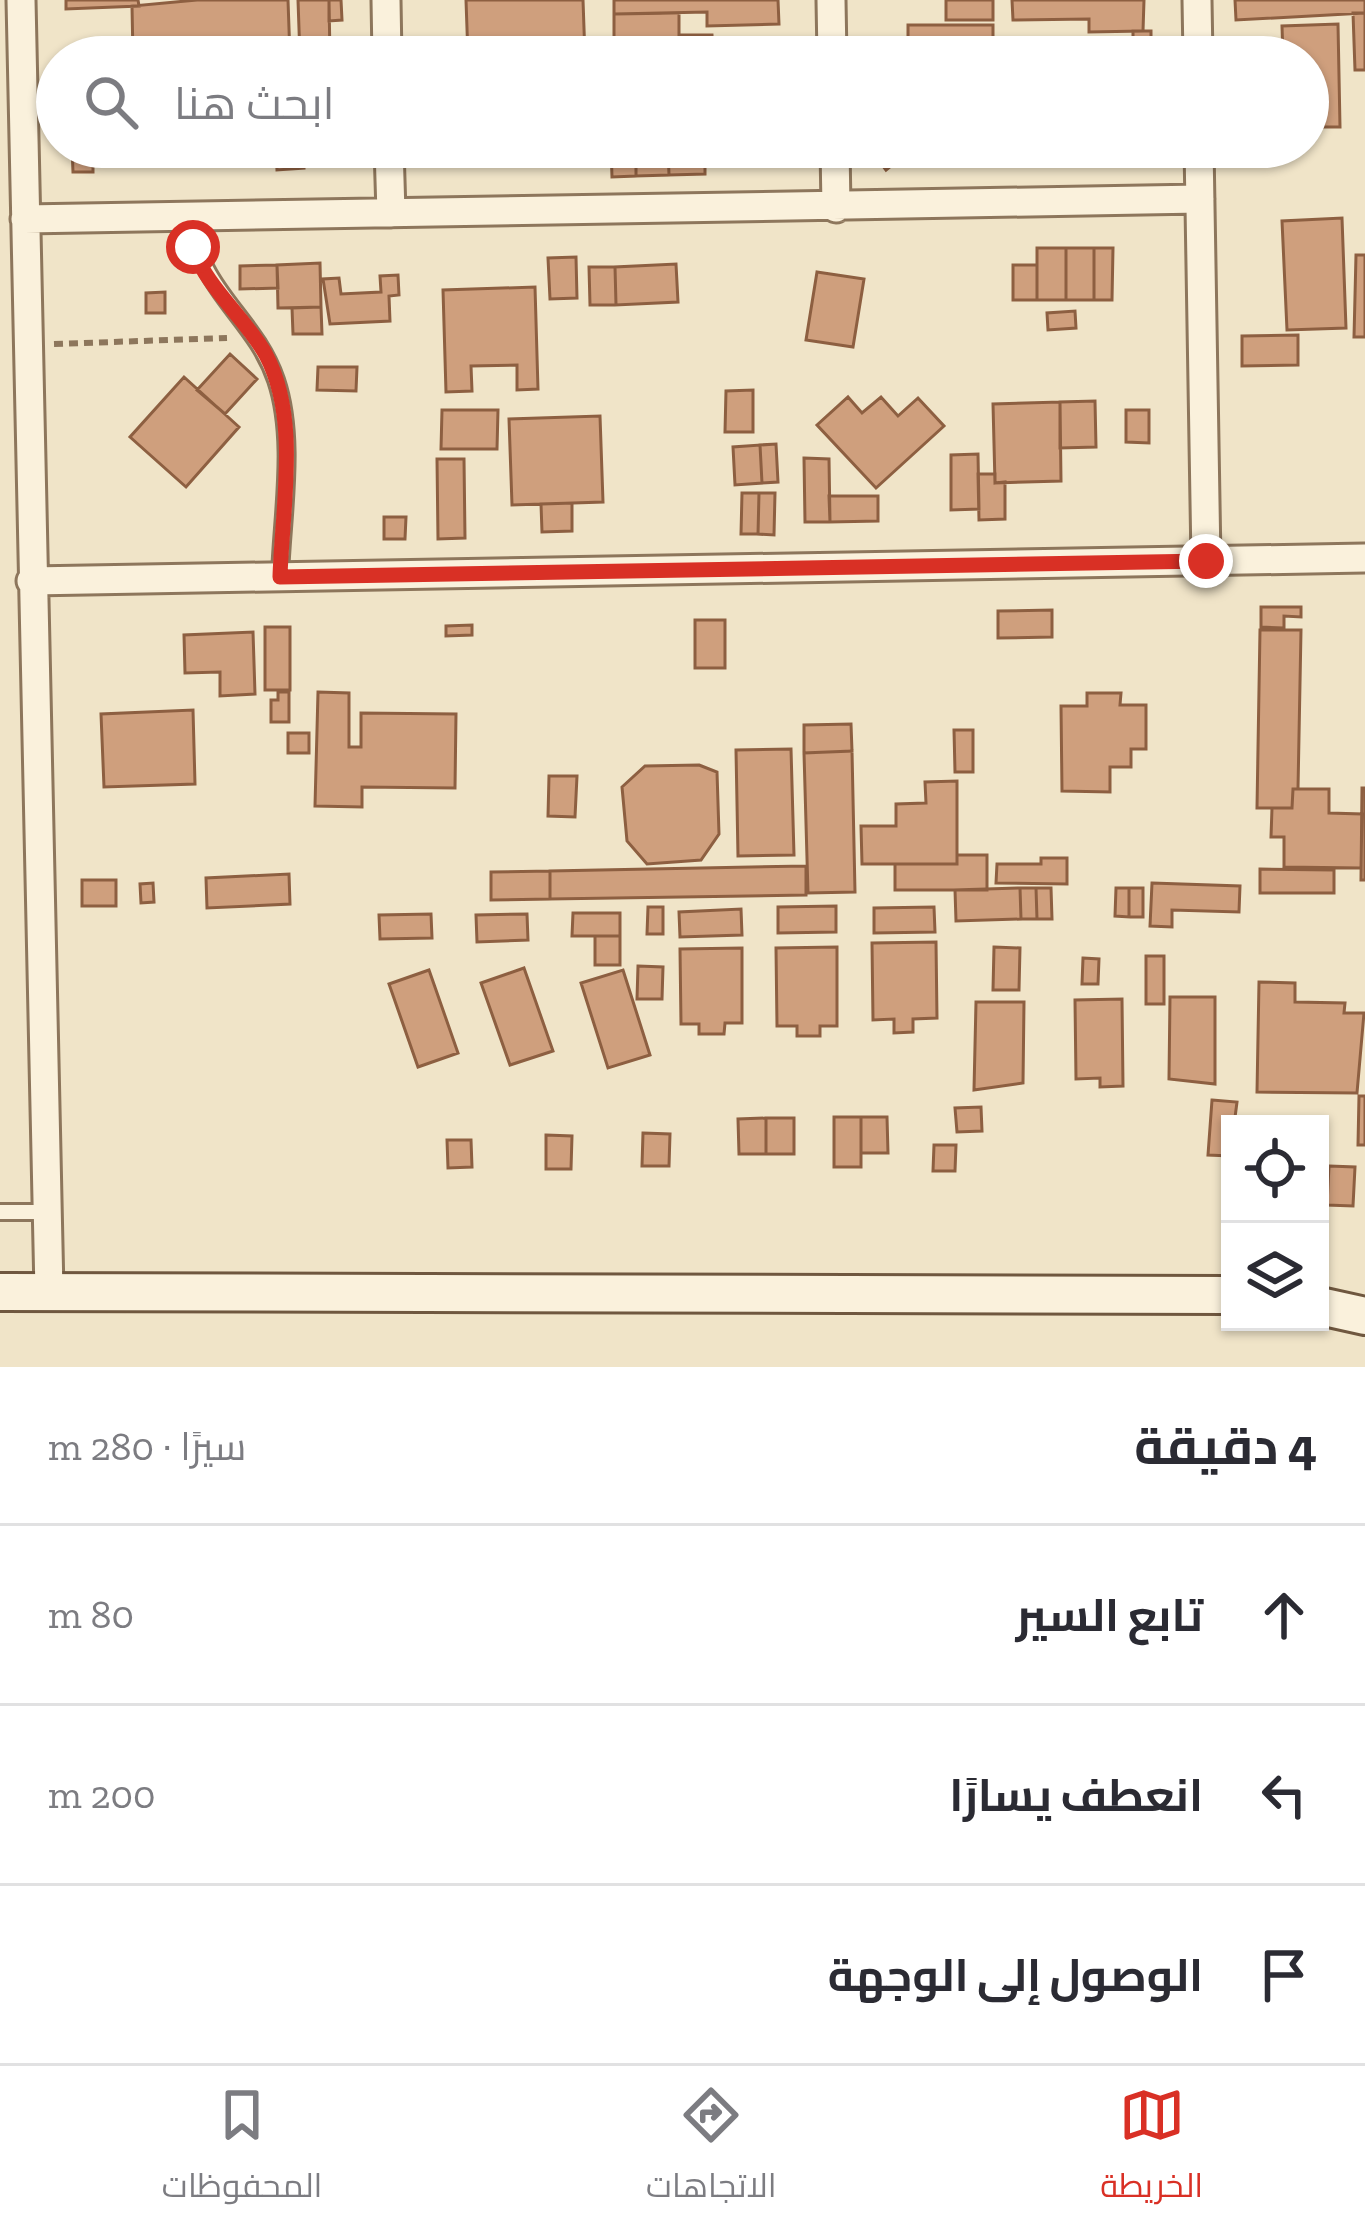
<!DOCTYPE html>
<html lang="ar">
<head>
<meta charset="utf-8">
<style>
	body { margin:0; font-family:"Zilla Slab",Cairo,serif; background:#f2f2f3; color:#2b2b33; direction:rtl }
	.controls { position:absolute; right:36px; bottom:36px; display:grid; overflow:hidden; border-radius:0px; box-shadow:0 3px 9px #0004 }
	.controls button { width:108px; height:108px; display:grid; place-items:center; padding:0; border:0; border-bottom:3px solid #e1e1e2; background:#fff; color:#2b2b33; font:60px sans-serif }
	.stop { position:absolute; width:36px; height:36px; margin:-27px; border:9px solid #d93025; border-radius:50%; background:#fff }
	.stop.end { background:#d93025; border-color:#fff; box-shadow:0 3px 12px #0008 }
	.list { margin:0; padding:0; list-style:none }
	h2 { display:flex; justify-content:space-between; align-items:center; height:156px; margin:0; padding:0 48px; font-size:51px }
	h2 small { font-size:39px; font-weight:400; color:#7c7c81 }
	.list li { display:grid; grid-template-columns:78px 1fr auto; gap:36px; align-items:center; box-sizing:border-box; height:180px; padding:0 48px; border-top:3px solid #e1e1e2 }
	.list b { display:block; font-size:45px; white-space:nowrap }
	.list em { font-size:39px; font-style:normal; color:#7c7c81 }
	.icon { flex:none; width:66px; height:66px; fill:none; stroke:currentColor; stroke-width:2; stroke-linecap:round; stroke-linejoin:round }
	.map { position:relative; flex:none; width:1365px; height:1367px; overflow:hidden; direction:ltr }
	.search { position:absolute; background:#fff; box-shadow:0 3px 9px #0004; left:36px; right:36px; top:36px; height:132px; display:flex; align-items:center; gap:30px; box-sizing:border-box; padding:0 42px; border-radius:66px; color:#7c7c81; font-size:45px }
	.sheet { height:696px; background:#fff }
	nav { display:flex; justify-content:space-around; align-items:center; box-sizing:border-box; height:168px; border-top:3px solid #e1e1e2; background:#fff; font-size:33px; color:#7c7c81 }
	nav a { display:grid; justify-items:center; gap:6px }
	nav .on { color:#d93025 }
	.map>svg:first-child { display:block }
	.building { fill:#cf9f7d; stroke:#8d5f41; stroke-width:3 }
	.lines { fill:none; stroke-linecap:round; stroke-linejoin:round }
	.service-casing { stroke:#8d765c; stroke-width:20 }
	.minor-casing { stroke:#8d765c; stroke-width:33 }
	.secondary-casing { stroke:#6f573f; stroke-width:42 }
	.path { stroke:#8d765c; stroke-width:6; stroke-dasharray:9 6; stroke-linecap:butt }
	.service { stroke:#faf1dc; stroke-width:14 }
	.minor { stroke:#faf1dc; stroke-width:27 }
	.secondary { stroke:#faf1dc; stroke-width:36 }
	.route { stroke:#d93025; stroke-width:15 }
</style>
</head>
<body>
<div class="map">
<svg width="1365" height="1367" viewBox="0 0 1365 1367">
	<rect width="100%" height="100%" fill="#f0e4c8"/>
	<path class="building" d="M66,0h72l1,6 -73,3z
		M197,0h91l2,57h-157l-1,-51z
		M298,0h31l1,57h-30z
		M329,0h12l1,20 -13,1z
		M466,0h117l2,57h-117z
		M614,0h164l1,24 -72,2v-14l-93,2z
		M946,0h47v20h-47z
		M1012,0h132l-1,31 -54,1v-13l-76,1z
		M1235,0h130v13l-129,7z
		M679,13v22h33l1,22h-99v-43z
		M1353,13h12v57h-10z
		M1338,24l2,103h-32v-70h-25l-1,-31z
		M908,25h85v32h-85z
		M1133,31h18v26h-18z
		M72,147h21v25h-20z
		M276,147h27l1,21 -27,2z
		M303,147h30l1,8 -31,1z
		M611,147h25v29l-24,1z
		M636,147h32l1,28 -33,1z
		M668,147h37v27l-36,1z
		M883,147h12l7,10 -16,13 -12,-16z
		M1342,218l4,110 -59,2 -5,-109z
		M1037,248h29v52h-29z
		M1066,248h28v52h-28z
		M1094,248h19l-1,52h-18z
		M1356,255h9v82h-11z
		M576,257l1,41 -27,1 -2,-41z
		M320,263l1,44 -43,1 -1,-43z
		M676,264l2,38 -62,3 -1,-38z
		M277,265l1,23 -38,1v-23z
		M1013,265h24v35h-24z
		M589,267h26l1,38h-26z
		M817,272l47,7 -11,68 -47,-7z
		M398,275l1,20 -10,1 1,25 -60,3 -7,-45 16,-1 2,16 40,-2 -1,-16z
		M535,287l3,102 -21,1v-25l-46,1 1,25 -26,1 -3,-102z
		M165,292v21h-19v-20z
		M321,307l1,27h-29l-1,-26z
		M1075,311l1,17 -28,2 -1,-17z
		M1298,335v30l-56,1v-30z
		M230,354l27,25 -32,35 -28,-24z
		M318,367h39l-1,24 -39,-1z
		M184,377l55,50 -53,60 -56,-50z
		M753,390v42h-28l1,-41z
		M848,397l14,16 19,-16 17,19 20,-18 26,28 -68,62 -59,-63z
		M1095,401l1,46 -36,1v-46z
		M1060,402l1,79 -66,2 -2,-79z
		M442,410h56l-1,39h-56z
		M1126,410h23v33l-23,-1z
		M600,416l3,86 -91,3 -3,-86z
		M776,444l2,38 -16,1 -2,-38z
		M760,445l2,38 -27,2 -2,-38z
		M978,454l1,55 -28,1v-55z
		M804,458l25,1 1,63h-25z
		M437,459h27l1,79 -27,1z
		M978,474h17v9l10,-1v37l-26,1z
		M742,493h17l-1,41h-17z
		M759,493h16l-1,42 -16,-1z
		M829,496h49v25l-48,1z
		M572,503v28l-30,1 -1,-28z
		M384,517h22l-1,22h-21z
		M1261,607h40v10l-17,-1v12l-23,-1z
		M1052,610v27l-54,1v-27z
		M695,620h30v48h-30z
		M472,625v10l-26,1v-10z
		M265,627h25v63h-25z
		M1260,630h41l-3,159h-5l-1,19h-35z
		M253,632l2,62 -35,2v-24l-35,1 -1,-38z
		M278,692h11v30h-18v-22h7z
		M318,692l31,1v54h12v-34l95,1 -1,74 -93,-1v20l-47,-1z
		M1087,693h34l-1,12h26v44h-15v18h-21v25l-48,-1 -1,-85h26z
		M193,710l2,74 -91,3 -3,-73z
		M851,724l1,27 -48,2v-28z
		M954,730h19v42h-18z
		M288,733h21v20h-21z
		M791,749l3,106 -56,1 -2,-106z
		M852,751l3,141 -47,1 -4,-140z
		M699,765l18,7 2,62 -18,26 -54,4 -20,-23 -5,-54 23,-21z
		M549,776h28l-2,41 -27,-1z
		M957,781v83h-95l-1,-38h35v-22l30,-1 -1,-21z
		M1362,788h3v92h-4z
		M1293,789h36v24l33,1 -1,54 -77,-1v-30h-13l1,-29h20z
		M957,855h30v35h-92v-26h62z
		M1041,858h26v26l-71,-1 1,-19h44z
		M806,866v29l-256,4v-28z
		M1260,869l74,1v23h-74z
		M550,871v28l-59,1v-28z
		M289,874l1,30 -83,4 -1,-30z
		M82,880h34v26h-34z
		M153,883l1,19 -13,1 -1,-19z
		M1152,883l88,3 -1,26 -67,-2v17l-22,-1z
		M1020,888h16l1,31h-16z
		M1020,888l1,31 -65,2 -1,-31z
		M1036,888h15l1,31h-15z
		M1116,888h13v29l-14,-1z
		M1129,888h14v29h-14z
		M836,906v26l-58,1v-26z
		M648,907h15v27h-16z
		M934,907l1,25 -61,1v-25z
		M741,909l1,26 -62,2 -1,-25z
		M573,913h47v23h-48z
		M431,914l1,24 -52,1 -1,-24z
		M527,914l1,26 -51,2 -1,-27z
		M595,936h25v29h-25z
		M936,942l1,76 -24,1v13l-19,1v-14l-21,1 -1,-77z
		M837,947v79h-17v10h-23v-10h-20l-1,-78z
		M994,947l26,1 -1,42h-26z
		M742,948v75h-17l-1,11h-25v-10h-18l-1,-75z
		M1146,956h18v48h-18z
		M1083,958l16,1 -1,25h-16z
		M638,966l25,1 -1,32h-25z
		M524,968l29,83 -43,14 -29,-82z
		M429,970l29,83 -40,14 -29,-83z
		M623,970l27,85 -42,13 -27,-85z
		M1259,982l36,1v19l50,1 -1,10h20l-7,80 -100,-1z
		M1170,997h45v87l-46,-5z
		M1122,999l1,87 -23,1v-9l-24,1 -1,-79z
		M976,1002h48l-1,81 -49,7z
		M1359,1096h6v49h-7z
		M1212,1100l25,2 -7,54 -22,-1z
		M981,1107l1,24 -25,1 -2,-24z
		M834,1117h27v50h-27z
		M861,1117h26l1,36h-27z
		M766,1118h28v36h-28z
		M766,1118v36h-27l-1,-35z
		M643,1133l27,1 -1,32h-27z
		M546,1135l26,1 -1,33h-25z
		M447,1140h24l1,27 -24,1z
		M934,1145h22l-1,26h-22z
		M1329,1166l26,1 -2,39 -26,-1z"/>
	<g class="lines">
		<defs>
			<path id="service" d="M193,216c1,72 61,99 83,164 20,59 6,135 4,196
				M0,1212h47"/>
			<path id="minor" d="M21,0l28,1292
				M386,0l1,57
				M831,0l1,57
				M1197,0l1,57
				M389,147l2,66
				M835,147l1,61
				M1199,147l7,414
				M25,219l1175,-20
				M31,581l1334,-23"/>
			<path id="secondary" d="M0,1292l1230,3
				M1320,1306l45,10"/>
		</defs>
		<use href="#service" class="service-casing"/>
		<use href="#minor" class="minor-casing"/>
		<use href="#secondary" class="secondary-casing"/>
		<path class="path" d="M54,344l173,-6"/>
		<use href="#service" class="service"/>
		<use href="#minor" class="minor"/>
		<use href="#secondary" class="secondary"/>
	</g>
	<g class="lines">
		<path class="route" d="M193,247c12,40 53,71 73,108 34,64 16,152 14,222l926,-16"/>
	</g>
</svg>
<div class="controls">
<button><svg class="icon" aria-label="locate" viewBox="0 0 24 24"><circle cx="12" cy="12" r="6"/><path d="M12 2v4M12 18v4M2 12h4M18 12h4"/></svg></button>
<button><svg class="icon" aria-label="layers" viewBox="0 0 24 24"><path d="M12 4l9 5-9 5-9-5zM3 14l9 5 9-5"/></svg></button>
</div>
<div class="stop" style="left:193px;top:247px"></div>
<div class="stop end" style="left:1206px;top:561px"></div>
<div class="search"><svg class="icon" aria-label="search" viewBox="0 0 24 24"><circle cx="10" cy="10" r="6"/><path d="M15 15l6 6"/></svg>ابحث هنا</div>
</div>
<section class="sheet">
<h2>4 دقيقة<small>سيرًا · 280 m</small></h2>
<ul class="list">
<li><svg class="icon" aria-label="ahead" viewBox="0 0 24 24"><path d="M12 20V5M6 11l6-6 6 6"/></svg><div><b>تابع السير</b></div><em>80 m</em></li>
<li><svg class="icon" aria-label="left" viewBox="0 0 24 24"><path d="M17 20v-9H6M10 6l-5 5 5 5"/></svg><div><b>انعطف يسارًا</b></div><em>200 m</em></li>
<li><svg class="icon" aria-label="arrive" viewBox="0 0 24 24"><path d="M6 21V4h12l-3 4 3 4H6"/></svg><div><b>الوصول إلى الوجهة</b></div></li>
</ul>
</section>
<nav>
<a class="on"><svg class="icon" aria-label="map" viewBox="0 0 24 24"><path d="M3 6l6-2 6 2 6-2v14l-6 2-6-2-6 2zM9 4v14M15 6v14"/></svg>الخريطة</a>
<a><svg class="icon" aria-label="directions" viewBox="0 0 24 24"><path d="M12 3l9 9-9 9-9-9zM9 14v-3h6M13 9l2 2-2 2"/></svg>الاتجاهات</a>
<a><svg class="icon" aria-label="saved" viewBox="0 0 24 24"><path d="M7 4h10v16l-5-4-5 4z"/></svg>المحفوظات</a>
</nav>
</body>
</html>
